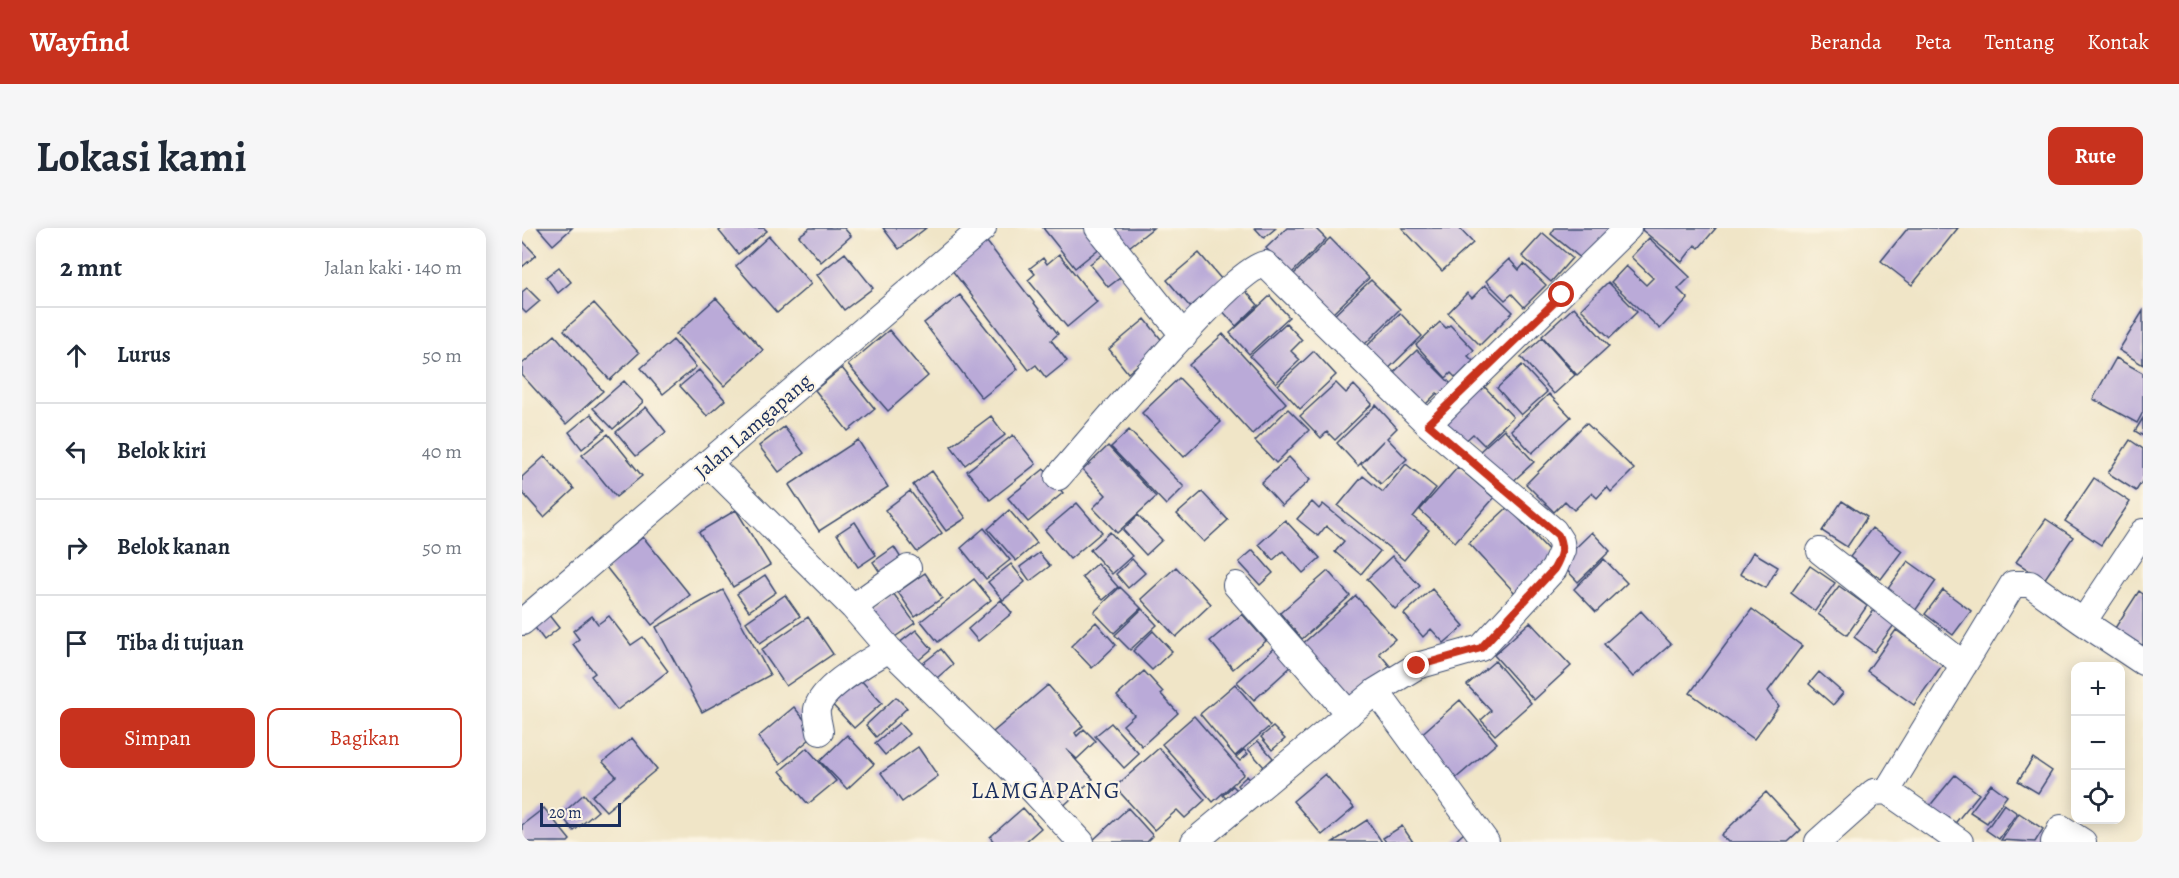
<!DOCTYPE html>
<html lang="id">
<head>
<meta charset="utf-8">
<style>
	body { margin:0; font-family:Alegreya,serif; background:#f6f6f7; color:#1f2937 }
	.controls { position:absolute; right:18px; bottom:18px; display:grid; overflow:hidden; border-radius:12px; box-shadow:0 3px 15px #0003 }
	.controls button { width:54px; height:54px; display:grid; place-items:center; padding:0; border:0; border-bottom:2px solid #e0e1e3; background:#fff; color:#1f2937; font:30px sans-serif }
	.scale { position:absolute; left:18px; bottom:15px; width:81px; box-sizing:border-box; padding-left:6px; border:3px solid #1b2f5e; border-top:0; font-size:16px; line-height:21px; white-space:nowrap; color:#1b2f5e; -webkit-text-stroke:4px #fcf5e5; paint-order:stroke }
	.stop { position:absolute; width:18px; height:18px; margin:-14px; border:4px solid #c8321e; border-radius:50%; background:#fff }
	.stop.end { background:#c8321e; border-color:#fff; box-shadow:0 2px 6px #0008 }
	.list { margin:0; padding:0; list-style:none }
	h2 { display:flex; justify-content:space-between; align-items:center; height:78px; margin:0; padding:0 24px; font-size:26px }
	h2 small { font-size:20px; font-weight:400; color:#747a83 }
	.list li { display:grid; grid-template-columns:39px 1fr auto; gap:18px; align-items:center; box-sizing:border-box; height:96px; padding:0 24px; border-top:2px solid #e0e1e3 }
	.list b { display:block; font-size:22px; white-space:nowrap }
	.list em { font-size:20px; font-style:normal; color:#747a83 }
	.actions { display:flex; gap:12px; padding:18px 24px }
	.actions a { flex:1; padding:14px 0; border:2px solid #c8321e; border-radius:12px; text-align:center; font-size:21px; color:#c8321e }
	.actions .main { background:#c8321e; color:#fff }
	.icon { flex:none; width:33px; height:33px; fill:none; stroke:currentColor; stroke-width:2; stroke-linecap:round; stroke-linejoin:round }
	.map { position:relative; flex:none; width:1621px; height:614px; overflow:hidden; border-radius:12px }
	header { display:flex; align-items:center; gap:36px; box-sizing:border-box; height:84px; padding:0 30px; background:#c8321e; color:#fff }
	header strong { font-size:28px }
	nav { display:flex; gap:33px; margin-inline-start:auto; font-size:21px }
	.intro { display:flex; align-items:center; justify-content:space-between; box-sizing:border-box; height:144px; padding:0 36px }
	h1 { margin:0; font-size:42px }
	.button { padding:15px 27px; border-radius:12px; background:#c8321e; color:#fff; font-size:21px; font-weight:700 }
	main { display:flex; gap:36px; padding:0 36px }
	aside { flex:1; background:#fff; border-radius:12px; box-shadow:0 3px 15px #0003 }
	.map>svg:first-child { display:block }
	.building { fill:#baaad8 }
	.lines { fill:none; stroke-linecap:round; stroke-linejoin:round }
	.street-casing { stroke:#3b4a6e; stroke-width:28 }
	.street { stroke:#fff; stroke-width:26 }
	.route { stroke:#c8321e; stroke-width:8 }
	.labels { text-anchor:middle; stroke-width:4.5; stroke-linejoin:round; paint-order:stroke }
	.street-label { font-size:21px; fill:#1b2f5e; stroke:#fcf5e5 }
	.quarter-label { font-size:24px; letter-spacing:1.5px; fill:#1b2f5e; stroke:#fcf5e5 }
</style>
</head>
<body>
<header>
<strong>Wayfind</strong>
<nav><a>Beranda</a><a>Peta</a><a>Tentang</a><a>Kontak</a></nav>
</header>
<div class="intro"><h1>Lokasi kami</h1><a class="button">Rute</a></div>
<main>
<aside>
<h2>2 mnt<small>Jalan kaki · 140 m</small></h2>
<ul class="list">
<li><svg class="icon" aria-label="ahead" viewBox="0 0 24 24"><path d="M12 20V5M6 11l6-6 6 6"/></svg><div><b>Lurus</b></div><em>50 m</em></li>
<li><svg class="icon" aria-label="left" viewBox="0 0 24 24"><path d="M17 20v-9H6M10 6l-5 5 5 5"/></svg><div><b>Belok kiri</b></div><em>40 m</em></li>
<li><svg class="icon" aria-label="right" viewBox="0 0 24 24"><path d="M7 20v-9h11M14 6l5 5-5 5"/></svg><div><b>Belok kanan</b></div><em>50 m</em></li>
<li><svg class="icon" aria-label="arrive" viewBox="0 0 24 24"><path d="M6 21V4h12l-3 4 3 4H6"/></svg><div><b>Tiba di tujuan</b></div></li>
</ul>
<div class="actions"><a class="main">Simpan</a><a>Bagikan</a></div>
</aside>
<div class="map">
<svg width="1621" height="614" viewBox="0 0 1621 614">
	<rect width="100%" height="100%" fill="#fcf5e5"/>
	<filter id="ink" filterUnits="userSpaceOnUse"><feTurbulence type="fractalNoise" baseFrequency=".0167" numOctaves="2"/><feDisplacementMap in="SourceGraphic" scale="12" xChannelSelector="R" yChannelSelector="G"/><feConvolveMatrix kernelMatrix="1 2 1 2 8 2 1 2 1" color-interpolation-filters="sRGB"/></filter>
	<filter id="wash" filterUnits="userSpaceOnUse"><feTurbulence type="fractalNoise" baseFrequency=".008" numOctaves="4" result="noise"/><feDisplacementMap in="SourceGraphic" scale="24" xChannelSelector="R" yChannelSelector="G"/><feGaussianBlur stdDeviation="1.35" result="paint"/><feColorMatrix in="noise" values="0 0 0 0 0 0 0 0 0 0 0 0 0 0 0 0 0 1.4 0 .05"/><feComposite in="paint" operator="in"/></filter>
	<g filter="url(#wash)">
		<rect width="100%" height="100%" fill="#f0e5c7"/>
		<g id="blocks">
			<path class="building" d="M16,0h34l-19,17z
				M201,0h41l3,3 -29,23 -19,-23z
				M288,0h34l7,8 -30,26 -22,-26z
				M361,0h43l-27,21z
				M521,0h43l15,19 -26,21z
				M592,0h39l-24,19z
				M733,0h21l-12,10z
				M765,0h28l11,11 -35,35 -25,-26z
				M880,0h57l14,15 -31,28z
				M1033,0h59l-26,36 -37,-30z
				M1121,0h73l-17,20 -4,-3 -13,17 -40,-32z
				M1386,0h50l-46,57 -31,-24z
				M1021,5l29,25 -21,24 -29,-26z
				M247,8l42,48 -34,29 -41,-47z
				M808,10l39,40 -39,38 -39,-39z
				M1127,10l41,39 -12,12 10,10 -28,30 -49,-47 15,-16 20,19 7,-7 -22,-21z
				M0,12l14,15 -14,12z
				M465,14l71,92 -7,6 16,21 -21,17 -10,-13 -7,5 -78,-101z
				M323,25l28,35 -29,22 -27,-35z
				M677,25l23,27 -32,27 -23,-27z
				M537,26l38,48 -30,25 -39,-47 7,-6 -5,-6 13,-10 4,6z
				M581,26l18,23 -13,10 -18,-23z
				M987,31l10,11 5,-6 22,21 -22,22 -12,-13 -7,6 -19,-19z
				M37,39l12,15 -13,11 -12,-16z
				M849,52l29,29 -41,41 -30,-30z
				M1086,54l29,30 -27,26 -29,-29z
				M963,57l28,27 -33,33 -32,-32 19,-20 5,5z
				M5,60l13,13 -14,12 -4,-4v-17z
				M721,60l15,17 -22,21 -16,-18z
				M438,67l58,74 -36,29 -58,-75z
				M748,68l19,21 -40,37 -19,-21z
				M194,70l47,52 -39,36 -48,-52z
				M72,75l45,50 -29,27 -46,-50z
				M1052,79l35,39 -32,29 -35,-39z
				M1621,83v54l-24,-15z
				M878,85l22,23 -40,39 -22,-22z
				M623,91l19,24 -36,30 -19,-24z
				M918,94l6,6 4,-3 24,25 -6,6 5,5 -17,17 -5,-5 -5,5 -30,-33z
				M764,95l16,17 -11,11 9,9 -24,23 -26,-27z
				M367,102l39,46 -40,35 -40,-46z
				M701,106l63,69 -34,31 -63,-69z
				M33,107l48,56 -37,33 -44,-49v-11z
				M1020,110l33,37 -21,19 -33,-37z
				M151,112l23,27 -33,27 -22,-26z
				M895,122l35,35 -12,12 -3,-4 -19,19 -32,-32z
				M792,123l22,24 -36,34 -22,-24z
				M1594,130l27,15v39l-6,11 -44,-24z
				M1000,137l25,27 -26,23 -24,-27z
				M320,140l33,41 -27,22 -33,-41z
				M177,142l26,30 -18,16 -27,-30z
				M657,150l42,44 -37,35 -42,-44z
				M102,153l19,21 -30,27 -20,-21z
				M814,155l10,10 8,-8 18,19 -37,36 -8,-8 -6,6 -21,-22z
				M959,155l32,34 -29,28 -11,-11 -12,11 -21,-23z
				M1027,166l22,23 -39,36 -21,-23z
				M854,177l21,23 -10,10 20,21 -26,25 -20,-20 23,-24 -26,26 -21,-23z
				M124,179l20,25 -30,24 -20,-24z
				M766,181l21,21 -33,33 -21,-22z
				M69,186l14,16 -23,19 -13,-17z
				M469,188l14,19 -40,30 -14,-19z
				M1621,190v18l-8,-5z
				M1064,195l48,46 -23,23 -4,-5 -10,11 -5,-5 -18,17 -9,-9 -11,11 -28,-28z
				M262,199l20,26 -25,19 -20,-26z
				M982,201l30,33 -25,23 -30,-33z
				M607,202l55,57 -18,18 -55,-58z
				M86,206l34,42 -26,21 -34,-42z
				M491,207l23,29 -46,36 -23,-29z
				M336,212l30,47 -69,44 -30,-46z
				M1608,212l13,9v31l-7,11 -28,-18z
				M586,218l48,51 -39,36 -24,-25 13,-13 -23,-25z
				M23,228l29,33 -30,28 -22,-25v-15z
				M767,229l21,23 -28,26 -21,-23z
				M884,236l30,24 -23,29 16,13 -25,30 -66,-54 25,-30 20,16z
				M936,239l36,31 -39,44 -35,-32z
				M522,241l19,24 -35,29 -20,-24z
				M410,243l34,47 -20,13 -33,-46z
				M1572,250l36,24 -29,43 -36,-24z
				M388,263l32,42 -25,19 -32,-42z
				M680,264l26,28 -24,22 -27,-28z
				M1320,273l25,16 -20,30 -25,-16z
				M790,274l7,7 4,-5 57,47 -19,23 -26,-22 9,-11 -18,-15 -8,10 -21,-17z
				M555,275l25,29 -32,27 -25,-29z
				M986,279l46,49 -39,37 -46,-50z
				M214,282l34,55 -37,22 -34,-55z
				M487,282l28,33 -21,18 -28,-32z
				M616,287l24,25 -16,15 -23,-25z
				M1524,291l27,18 -29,43 -28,-18z
				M763,292l35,38 -17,15 -20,-22 -10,9 -14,-16z
				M333,294l21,33 -18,12 -21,-33z
				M462,300l26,32 -24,19 -25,-31z
				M1350,300l30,23 -21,28 -31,-22z
				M588,304l22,24 -20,18 -22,-24z
				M1070,304l18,19 -32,31 -18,-19z
				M121,309l47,58 -38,30 -46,-58z
				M372,319l10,16 -21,14 -10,-15z
				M731,322l20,23 -13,12 -21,-23z
				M1231,324l25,15 -12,21 -26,-14z
				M517,325l11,13 -20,15 -10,-14z
				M870,328l28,30 -25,23 -28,-30z
				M610,331l13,14 -17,15 -12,-14z
				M1082,331l23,24 -31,29 -22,-23z
				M1386,333l28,20 -21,30 -28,-21z
				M575,335l21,24 -15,13 -21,-23z
				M489,336l14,18 -22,18 -15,-18z
				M1288,338l25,17 -20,28 -24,-18z
				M654,339l35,37 -35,33 -35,-38z
				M806,343l22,25 -48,43 -22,-26z
				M403,345l17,25 -27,19 -17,-25z
				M243,347l11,17 -27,19 -12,-17z
				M452,351l17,21 -53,42 -17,-21z
				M1317,358l28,20 -20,29 -29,-21z
				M598,359l21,21 -27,25 -20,-21z
				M910,361l32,37 -20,17 -13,-14 -8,8 -19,-23z
				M201,362l47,85 -68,37 -46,-85z
				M1421,362l28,21 -18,24 -28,-21z
				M1617,363l4,3v52l-28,-18z
				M371,365l22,30 -26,18 -21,-30z
				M263,367l15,21 -40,27 -14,-21z
				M834,368l39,43 -16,14 11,13 -41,37 -50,-56z
				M479,372l11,13 -34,28 -10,-12z
				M1355,378l20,15 -23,31 -20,-15z
				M620,381l15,16 -27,25 -15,-15z
				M1230,381l50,37 -34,45 11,15 -25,33 -64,-46z
				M1119,383l30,33 -38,33 -29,-33z
				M26,386l11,14 -15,12 -11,-15z
				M720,386l24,27 -33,28 -23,-28z
				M70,388l6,8 11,-8 22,29 12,-8 25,34 -51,39 -26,-34 4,-3 -22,-29 6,-5 -6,-8z
				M286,389l25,37 -47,32 -25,-36z
				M574,394l20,23 -24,23 -21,-22z
				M1008,394l41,44 -37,34 -40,-45z
				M394,402l16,19 -18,15 -16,-20z
				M1374,402l47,34 -29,41 -47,-34z
				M631,403l19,20 -20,19 -19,-19z
				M756,417l16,19 -40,36 -17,-18z
				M419,421l12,15 -23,20 -13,-16z
				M973,433l36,42 -36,32 -14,-15 10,-9 -24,-26z
				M622,443l19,21 -2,2 17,19 -36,33 -19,-21 11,-10 -17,-19z
				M1297,444l24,21 -10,12 -24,-21z
				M335,448l25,27 -28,25 -25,-27z
				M713,456l35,42 -35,30 -35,-42z
				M526,457l35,41 -8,7 2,3 7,-7 12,12 -19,18 -11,-10 27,30 -33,30 -27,-30 4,-4 -5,-5 -3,3 -36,-41z
				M374,469l11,11 -31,29 -10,-12z
				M938,472l37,43 -42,36 -37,-42z
				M272,479l22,27 -36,30 -22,-27z
				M672,488l50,58 -31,28 -51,-58z
				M377,495l10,11 -24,21 -10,-12z
				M589,495l28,31 -15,14 -29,-32z
				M751,499l12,12 -13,11 -11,-13z
				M325,507l27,29 -27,25 -27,-28z
				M110,510l25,31 -51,42 -14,-15 24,-20 -13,-14z
				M736,513l15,17 -9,9 -16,-18z
				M396,519l20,29 -36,26 -21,-29z
				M285,520l29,33 -28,23 -28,-33z
				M637,520l46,52 -20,18 -8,-8 -23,20 -39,-43z
				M722,522l4,4 -8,7 -4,-4z
				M1511,530l19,13 -14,22 -20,-12z
				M803,546l29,34 -32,27 -29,-34z
				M1433,547l24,19 -27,33 -24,-19z
				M725,548l6,7 -11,9 -5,-7z
				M1469,556l16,12 -20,27 -17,-11z
				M711,558l7,7 -11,9 -6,-7z
				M1244,564l35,38 -13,12h-60l-7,-7z
				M62,566l14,17 -24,20 -13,-16z
				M1482,576l13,9 -18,26 -13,-9z
				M22,580l26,32 -2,2h-46v-17z
				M501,580l18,20 -16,14h-31l-4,-5z
				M606,580l25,28 -6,6h-56z
				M1497,585l24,16 -8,13 -34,-2z
				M845,592l15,22h-49z
				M880,598l11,16h-27l-3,-4z
				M942,605l9,9h-19z"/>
		</g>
	</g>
	<g filter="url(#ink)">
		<use href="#blocks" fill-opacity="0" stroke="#3b4a6e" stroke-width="1.5"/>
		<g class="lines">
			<defs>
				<path id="street" d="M576,0l86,108
					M906,196l200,-196
					M187,236l144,143 36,42 140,137 52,56
					M536,249c31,-35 173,-207 207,-213l163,160 126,107 7,11 1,8 -8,19 -73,79 -64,18 -41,25 -182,151
					M1621,304l-60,90 60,40
					M1298,323l144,114
					M714,357l113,129
					M331,379l55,-39
					M0,394l461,-394
					M854,463l110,151
					M298,504c-1,-8 -4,-16 -3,-23 5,-23 53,-48 72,-60
					M1365,563l126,-207h17l53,38
					M1296,614l56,-50 13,-1 73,51
					M1532,614l7,-14 22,14"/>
			</defs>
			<use href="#street" class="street-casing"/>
			<use href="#street" class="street"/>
		</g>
	</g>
	<g class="lines" filter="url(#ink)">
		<path class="route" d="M895,438l64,-18 73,-79c7,-12 10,-20 4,-34l-130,-111 134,-129"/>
	</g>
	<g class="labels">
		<g class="street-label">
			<text transform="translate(231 198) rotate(-41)" y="7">Jalan Lamgapang</text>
		</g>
		<g class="quarter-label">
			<text x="524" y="570">LAMGAPANG</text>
		</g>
	</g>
</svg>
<div class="controls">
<button>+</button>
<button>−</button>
<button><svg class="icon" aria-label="locate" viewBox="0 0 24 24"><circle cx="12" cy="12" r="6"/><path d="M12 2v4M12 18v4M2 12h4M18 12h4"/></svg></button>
</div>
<div class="scale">20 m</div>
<div class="stop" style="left:1040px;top:67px"></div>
<div class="stop end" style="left:895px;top:438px"></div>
</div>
</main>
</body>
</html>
